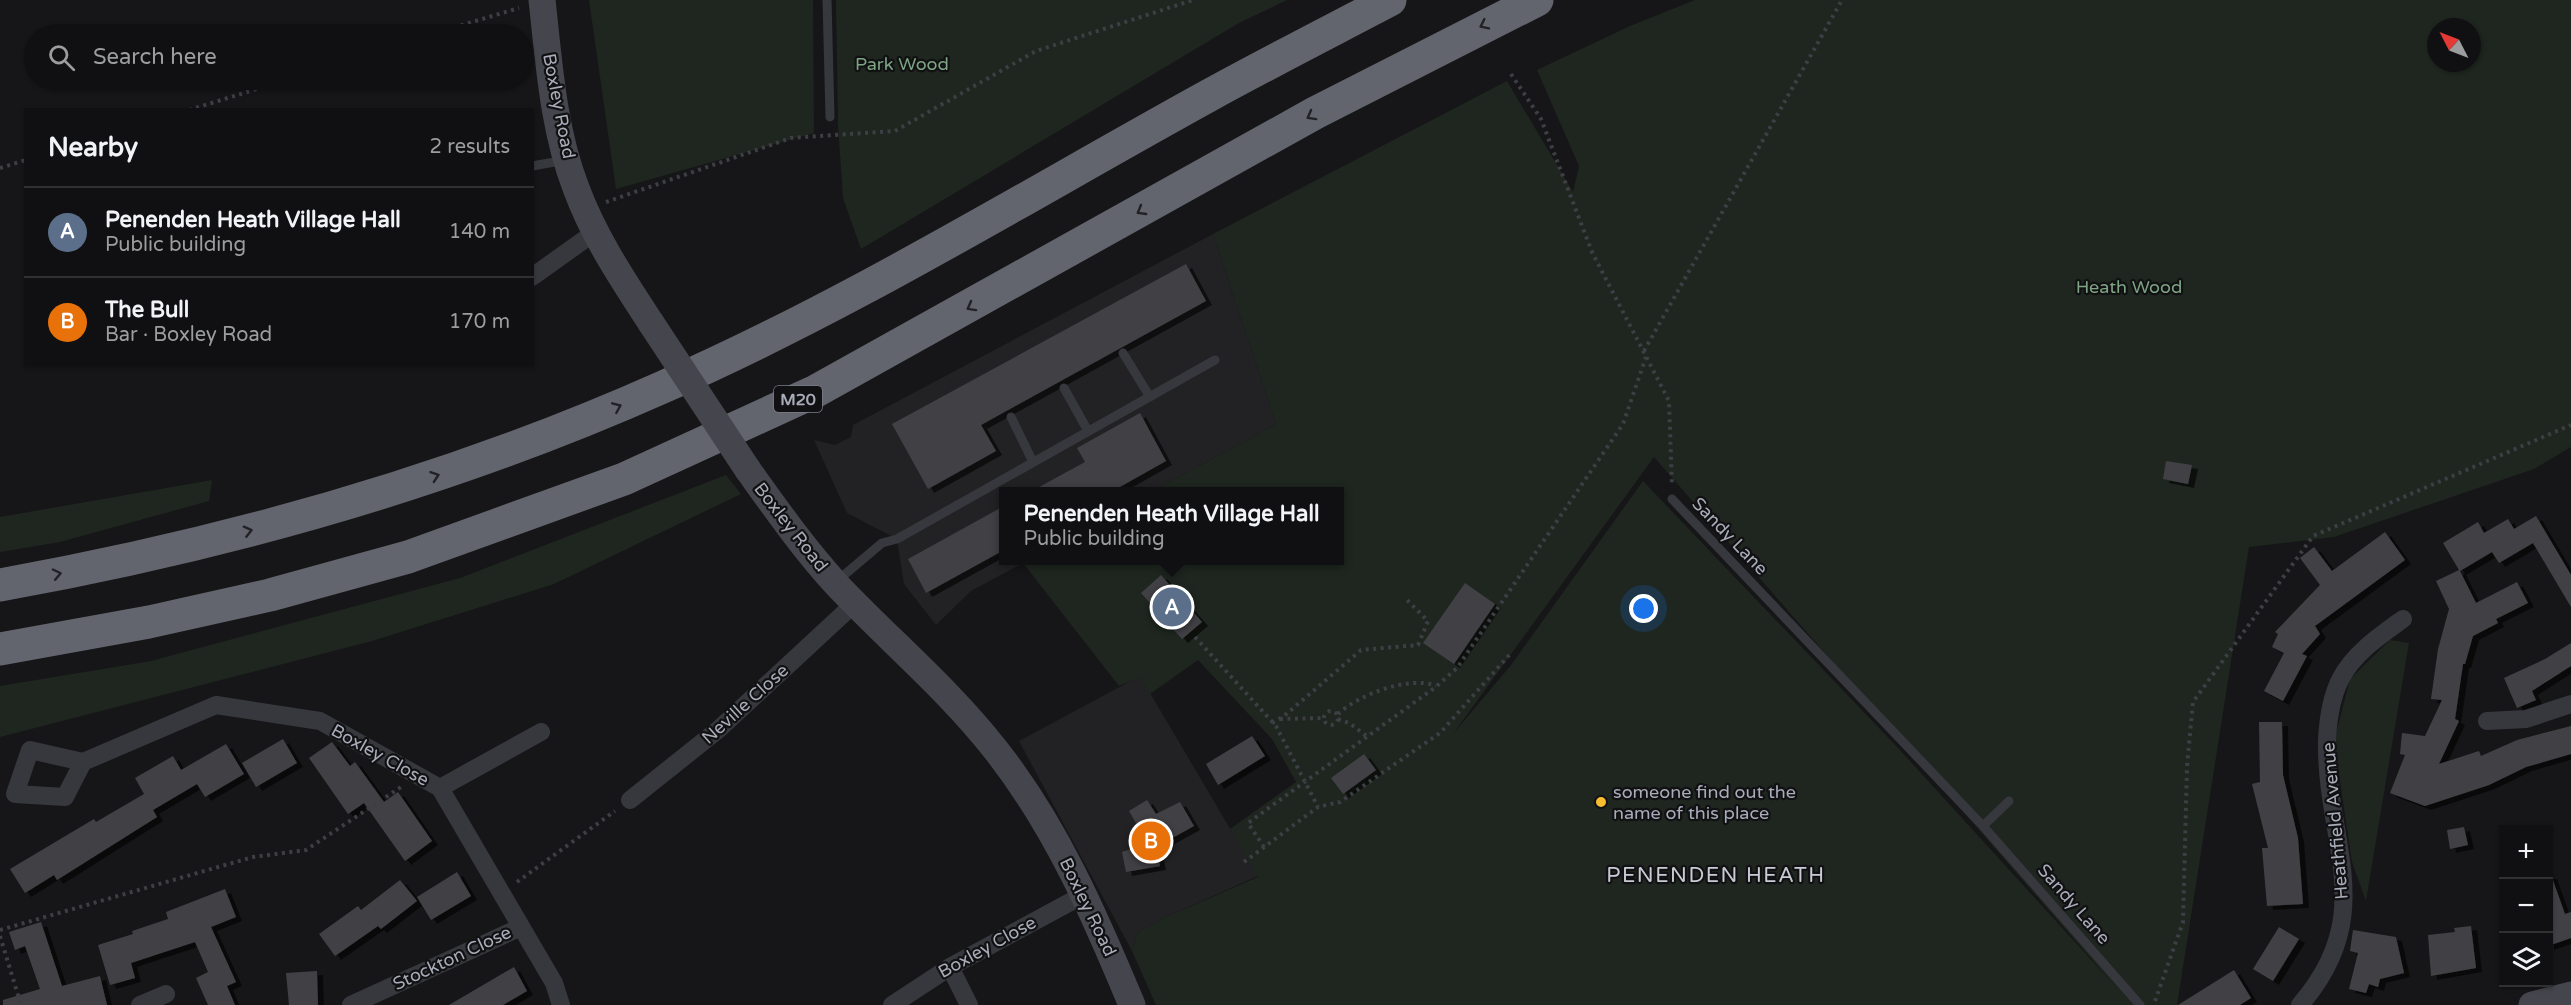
<!DOCTYPE html>
<html lang="en">
<head>
<meta charset="utf-8">
<style>
	body { margin:0; font-family:"Varela Round",sans-serif; background:#19191b; color:#f1f3f6 }
	.controls { position:absolute; right:18px; bottom:18px; display:grid; overflow:hidden; border-radius:0px; box-shadow:0 2px 4px #0004 }
	.controls button { width:54px; height:54px; display:grid; place-items:center; padding:0; border:0; border-bottom:2px solid #303032; background:#101012; color:#f1f3f6; font:30px sans-serif }
	.compass { position:absolute; left:2427px; top:18px; width:54px; height:54px; border-radius:50%; background:#101012; box-shadow:0 2px 4px #0004; rotate:312deg }
	.you { position:absolute; left:1644px; top:609px; width:21px; height:21px; margin:-15px; border:4px solid #fff; border-radius:50%; background:#1a73e8; box-shadow:0 0 0 9px #1a73e833 }
	.badge { display:grid; place-items:center; width:39px; height:39px; border-radius:50%; background:#b45309; color:#fff; font-size:20px; font-weight:700 }
	.pin { position:absolute; translate:-50% -50%; border:3px solid #fff; box-shadow:0 2px 6px #0006 }
	.popup { position:absolute; left:999px; top:487px; width:345px; height:78px; box-sizing:border-box; display:grid; place-content:center; border-radius:0px; background:#101012; filter:drop-shadow(0 2px 4px #0005); font-size:20px; white-space:nowrap; color:#9c9d9f }
	.popup b { font-size:22px; color:#f1f3f6 }
	.popup::after { content:''; position:absolute; left:50%; top:100%; margin-left:-12px; border:12px solid transparent; border-top-color:#101012 }
	.list { margin:0; padding:0; list-style:none }
	h2 { display:flex; justify-content:space-between; align-items:center; height:78px; margin:0; padding:0 24px; font-size:26px }
	h2 small { font-size:20px; font-weight:400; color:#9c9d9f }
	.list li { display:grid; grid-template-columns:39px 1fr auto; gap:18px; align-items:center; box-sizing:border-box; height:90px; padding:0 24px; border-top:2px solid #303032 }
	.list b { display:block; font-size:22px; white-space:nowrap }
	.list p { margin:0; font-size:20px; white-space:nowrap; color:#9c9d9f }
	.list em { font-size:20px; font-style:normal; color:#9c9d9f }
	.icon { flex:none; width:33px; height:33px; fill:none; stroke:currentColor; stroke-width:2; stroke-linecap:round; stroke-linejoin:round }
	.map { position:relative; flex:none; width:2571px; height:1005px; overflow:hidden }
	.search { position:absolute; background:#101012; box-shadow:0 2px 4px #0004; left:24px; top:24px; width:510px; height:66px; display:flex; align-items:center; gap:15px; box-sizing:border-box; padding:0 21px; border-radius:33px; color:#9c9d9f; font-size:22px }
	.panel { position:absolute; background:#101012; box-shadow:0 2px 4px #0004; left:24px; top:108px; width:510px; height:258px; border-radius:0px }
	.map>svg:first-child { display:block }
	.built { fill:#222225 }
	.green { fill:#1e261f; fill-rule:evenodd }
	.building { fill:#404145; filter:url(#shadow) }
	.lines { fill:none; stroke-linecap:round; stroke-linejoin:round }
	.path { stroke:#3d3f44; stroke-width:4; stroke-dasharray:3 4.5; stroke-linecap:butt }
	.lane { stroke:#37383d; stroke-width:9 }
	.street { stroke:#37383d; stroke-width:18 }
	.secondary { stroke:#45464d; stroke-width:27 }
	.highway { stroke:#63656e; stroke-width:33 }
	.secondary-bridge { stroke:#45464d; stroke-width:27 }
	.oneway { stroke:#212225 }
	.poi-dot { fill:#f6bd30; stroke:#111113; stroke-width:2 }
	.labels { text-anchor:middle; stroke-width:4.5; stroke-linejoin:round; paint-order:stroke }
	.shield { fill:#111113; stroke:#7b7e86; stroke-width:1.5 }
	.shield-label { font-size:16px; font-weight:bold; fill:#a8acb8 }
	.park-label { font-size:18px; fill:#7ea483; stroke:#111113 }
	.street-label { font-size:18px; fill:#a8acb8; stroke:#111113 }
	.poi-label { font-size:18px; fill:#a8acb8; stroke:#111113; text-anchor:start }
	.quarter-label { font-size:21px; letter-spacing:1.5px; fill:#c9cbd4; stroke:#111113 }
</style>
</head>
<body>
<div class="map">
<svg width="2571" height="1005" viewBox="0 0 2571 1005">
	<defs>
		<filter id="shadow"><feDropShadow dx="6" dy="4" stdDeviation="0" flood-color="#0009"/></filter>
	</defs>
	<rect width="100%" height="100%" fill="#161618"/>
	<path class="built" d="M1213,234l63,190 -123,67 -149,1v68l23,1 -56,30 -35,34 -32,-41 -7,-45 -50,-26 -33,-73 21,5 16,-8 2,-12z
		M1140,676l118,200 -99,44 -22,13 -5,18 -113,-210z"/>
	<path class="green" d="M589,0h224l1,133 -198,56z
		M836,0h451l-48,23 -378,226 -18,-51 -5,-73z
		M1695,0h876v447l-37,22 -200,68 -85,10 -72,458h-1021l-24,-54 5,-18 22,-13 99,-43 -28,-48 66,-47 -24,-43 -74,-79 -48,34 -10,-17 -21,9 -96,-123 4,-3h313v-68l-187,-1 123,-67 -63,-190 294,-153 66,111 6,-26 -42,-96 93,-44zM2436,27h36v36h-36zM1654,457l462,530 -217,-238 -256,-268 -132,184 -58,69z
		M726,475l15,19 -187,90 -182,57 -372,96v-51l151,-25 309,-83z
		M212,480l-3,21 -149,41 -60,10v-35z
		M2390,640l19,3 -43,258 -14,-39 -18,-121 16,-62z"/>
	<path class="building" d="M1186,264l20,37 -225,124 15,26 -68,38 -36,-65z
		M1140,413l26,48 -55,31h-81l55,-30 -8,-14z
		M2166,461l26,4 -4,19 -25,-5z
		M1004,506v44l-78,43 -18,-34z
		M2536,516l35,59v32l-38,-64 -34,20 -7,-11 -32,19 16,32 41,-21 11,21 -32,16 2,4 -25,13 -8,28h-2l-8,55 4,2 -20,43 40,-13 2,5 36,-16 54,-14v28l-45,13 -37,18 -64,21 -35,-13 15,-38 -5,-1 2,-21 23,3 17,-36 -11,-1 7,-50 11,-40 -13,-28 23,-11 -16,-27 35,-21 6,11 24,-14 6,10z
		M2385,532l20,28 -90,66 5,8 -18,20 5,2 -24,45 -19,-10 20,-38 -12,-6 6,-13 -3,-2 45,-47 -20,-27 14,-11 18,24z
		M1161,575l41,47 -20,17 -41,-46z
		M1465,583l30,21 -41,60 -31,-21z
		M2571,643v23l-39,25 4,9 -19,8 -13,-30 41,-19z
		M2259,722h23l1,53 15,63 5,66 -36,2 -5,-58h6l-16,-64 8,-2z
		M1252,736l13,20 -47,29 -12,-21z
		M283,739l14,24 -41,24 -14,-24z
		M332,742l18,24 5,-4 29,40 14,-10 34,49 -27,20 -41,-58 -16,11 -39,-56z
		M226,744l18,30 -39,23 -8,-13 -44,26 4,7 -100,63 -3,-5 -29,18 -15,-24 84,-50 2,3 48,-28 -9,-16 38,-22 8,14z
		M1364,754l12,16 -33,24 -12,-16z
		M1147,800l9,14 24,-12 14,24 -38,21 4,19 -34,6 -4,-20 14,-5 -3,-12 7,-5 -11,-19z
		M2464,827l4,18 -18,4 -3,-19z
		M457,872l14,24 -40,24 -14,-23z
		M2548,875h3l14,39 6,-2v26l-23,8z
		M400,880l17,21 -36,28 -3,-3 -43,30 -16,-22 39,-28 3,4z
		M225,889l11,28 -25,10 25,55 -9,4 8,19h-27l-12,-27 12,-6 -13,-30 -64,21 4,15 -25,7 -12,-40 35,-11 -1,-3 36,-12 -2,-7z
		M41,922l21,64 38,-10 7,29h-104v-5l37,-11 -15,-43 -10,4 -6,-18z
		M2471,926l5,42 -45,8 -3,-41 27,-3 -1,-4z
		M2279,927l20,12 -26,42 -20,-12z
		M2353,930l43,7 8,36 -24,6 -2,8 -9,-3 -3,9 -17,-4 9,-36 -8,-2z
		M514,967l13,24 -24,14h-54z
		M2234,970l17,28 -11,7h-62z
		M317,971l1,34h-29l-3,-32z"/>
	<g class="lines">
		<path class="path" d="M432,34l87,-26
			M1511,74l30,45 51,133 77,149 3,85
			M189,110l97,-30
			M0,168l26,-8
			M606,202l185,-64 104,-7 141,-80 157,-51
			M1644,351l198,-351
			M1195,637l81,89 42,81
			M1324 718a7 7 0 1 1 14 0a7 7 0 1 1-14 0Z
			M1338,714c20,-19 72,-39 98,-28
			M1280,719l44,-1
			M1338,719l11,4 19,14
			M1272,723l12,-7 77,-66 57,-5 10,-24 -23,-23
			M1264,847l-16,-24 189,-137 20,-18 166,-244 23,-67
			M1244,862l74,-55 22,-5 100,-69 71,-80
			M517,882l98,-71
			M0,930l253,-73 53,-7 95,-63
			M0,936l21,69
			M2155,1001l28,-79 4,-156 6,-64 120,-166 258,-111"/>
		<path class="lane" d="M827,0l3,117
			M532,166l34,-6
			M1123,353l27,44
			M1064,388l24,43
			M1011,417l22,45
			M1672,499l311,327 157,179
			M837,581l45,-38 15,-4 318,-179
			M1983,826l26,-25"/>
		<path class="street" d="M532,277l63,-45
			M2487,721l39,-2 45,-15
			M83,762l-18,35 -50,-3 15,-44 53,12 133,-57 104,16 120,67 114,195 7,22
			M440,788l101,-56
			M630,800l89,-71 136,-126
			M950,967l19,38
			M140,1005l26,-11
			M351,1005l170,-78
			M892,1005l58,-38 135,-73
			M2300,1005c80,-92 25,-163 27,-265 1,-21 4,-43 14,-62 13,-25 40,-43 62,-59"/>
		<path class="secondary" d="M542,0c7,62 11,129 34,188 18,49 47,92 75,135
			M748,470c28,39 56,79 89,115 52,55 111,104 158,164 61,77 100,167 137,256
			M2532,1005l39,-10"/>
		<path class="highway" d="M0,585c228,-41 452,-104 663,-198 189,-83 365,-192 545,-291 60,-33 121,-64 182,-96
			M0,649l149,-27 121,-27 138,-38 216,-78 192,-88 499,-278 222,-113"/>
		<path class="secondary-bridge" d="M651,323l97,147"/>
	</g>
	<defs><path id="oneway-chevron" d="M-2-3.5L2.5 0L-2 3.5" fill="none" stroke-width="1.6" stroke-linecap="round" stroke-linejoin="round" transform="scale(1.5)"/></defs>
	<g class="oneway">
		<use href="#oneway-chevron" transform="translate(1484 25) rotate(154)"/>
		<use href="#oneway-chevron" transform="translate(1311 116) rotate(151)"/>
		<use href="#oneway-chevron" transform="translate(1141 211) rotate(150)"/>
		<use href="#oneway-chevron" transform="translate(971 307) rotate(151)"/>
		<use href="#oneway-chevron" transform="translate(617 407) rotate(-23)"/>
		<use href="#oneway-chevron" transform="translate(435 476) rotate(-19)"/>
		<use href="#oneway-chevron" transform="translate(248 531) rotate(-14)"/>
		<use href="#oneway-chevron" transform="translate(57 574) rotate(-12)"/>
	</g>
	<circle class="poi-dot" cx="1601" cy="802" r="6"/>
	<g class="labels">
		<rect class="shield" x="774" y="386" width="48" height="26" rx="4.5"/>
		<g class="shield-label">
			<text x="798" y="405">M20</text>
		</g>
		<g class="park-label">
			<text x="902" y="70">Park Wood</text>
			<text x="2129" y="293">Heath Wood</text>
		</g>
		<g class="street-label">
			<text transform="translate(559 106) rotate(79)" y="6">Boxley Road</text>
			<text transform="translate(791 527) rotate(52)" y="6">Boxley Road</text>
			<text transform="translate(1730 536) rotate(46)" y="6">Sandy Lane</text>
			<text transform="translate(745 704) rotate(-42)" y="6">Neville Close</text>
			<text transform="translate(380 755) rotate(29)" y="6">Boxley Close</text>
			<text transform="translate(2335 821) rotate(-95)" y="6">Heathfield Avenue</text>
			<text transform="translate(2074 904) rotate(49)" y="6">Sandy Lane</text>
			<text transform="translate(1088 907) rotate(64)" y="6">Boxley Road</text>
			<text transform="translate(987 947) rotate(-29)" y="6">Boxley Close</text>
			<text transform="translate(452 958) rotate(-25)" y="6">Stockton Close</text>
		</g>
		<g class="poi-label">
			<text x="1613" y="798">someone find out the<tspan x="1613" dy="21">name of this place</tspan></text>
		</g>
		<g class="quarter-label">
			<text x="1716" y="882">PENENDEN HEATH</text>
		</g>
	</g>
</svg>
<div class="controls">
<button>+</button>
<button>−</button>
<button><svg class="icon" aria-label="layers" viewBox="0 0 24 24"><path d="M12 4l9 5-9 5-9-5zM3 14l9 5 9-5"/></svg></button>
</div>
<svg class="compass" viewBox="-18 -18 36 36"><path d="M0-13l5 13h-10z" fill="#e53935"/><path d="M0 13l5-13h-10z" fill="#9c9d9f"/></svg>
<div class="you"></div>
<div class="pin badge" style="left:1172px;top:607px;background:#5c6f8a">A</div>
<div class="popup"><b>Penenden Heath Village Hall</b>Public building</div>
<div class="pin badge" style="left:1151px;top:841px;background:#e8710a">B</div>
<div class="search"><svg class="icon" aria-label="search" viewBox="0 0 24 24"><circle cx="10" cy="10" r="6"/><path d="M15 15l6 6"/></svg>Search here</div>
<section class="panel">
<h2>Nearby<small>2 results</small></h2>
<ul class="list">
<li><span class="badge" style="background:#5c6f8a">A</span><div><b>Penenden Heath Village Hall</b><p>Public building</p></div><em>140 m</em></li>
<li><span class="badge" style="background:#e8710a">B</span><div><b>The Bull</b><p>Bar · Boxley Road</p></div><em>170 m</em></li>
</ul>
</section>
</div>
</body>
</html>
